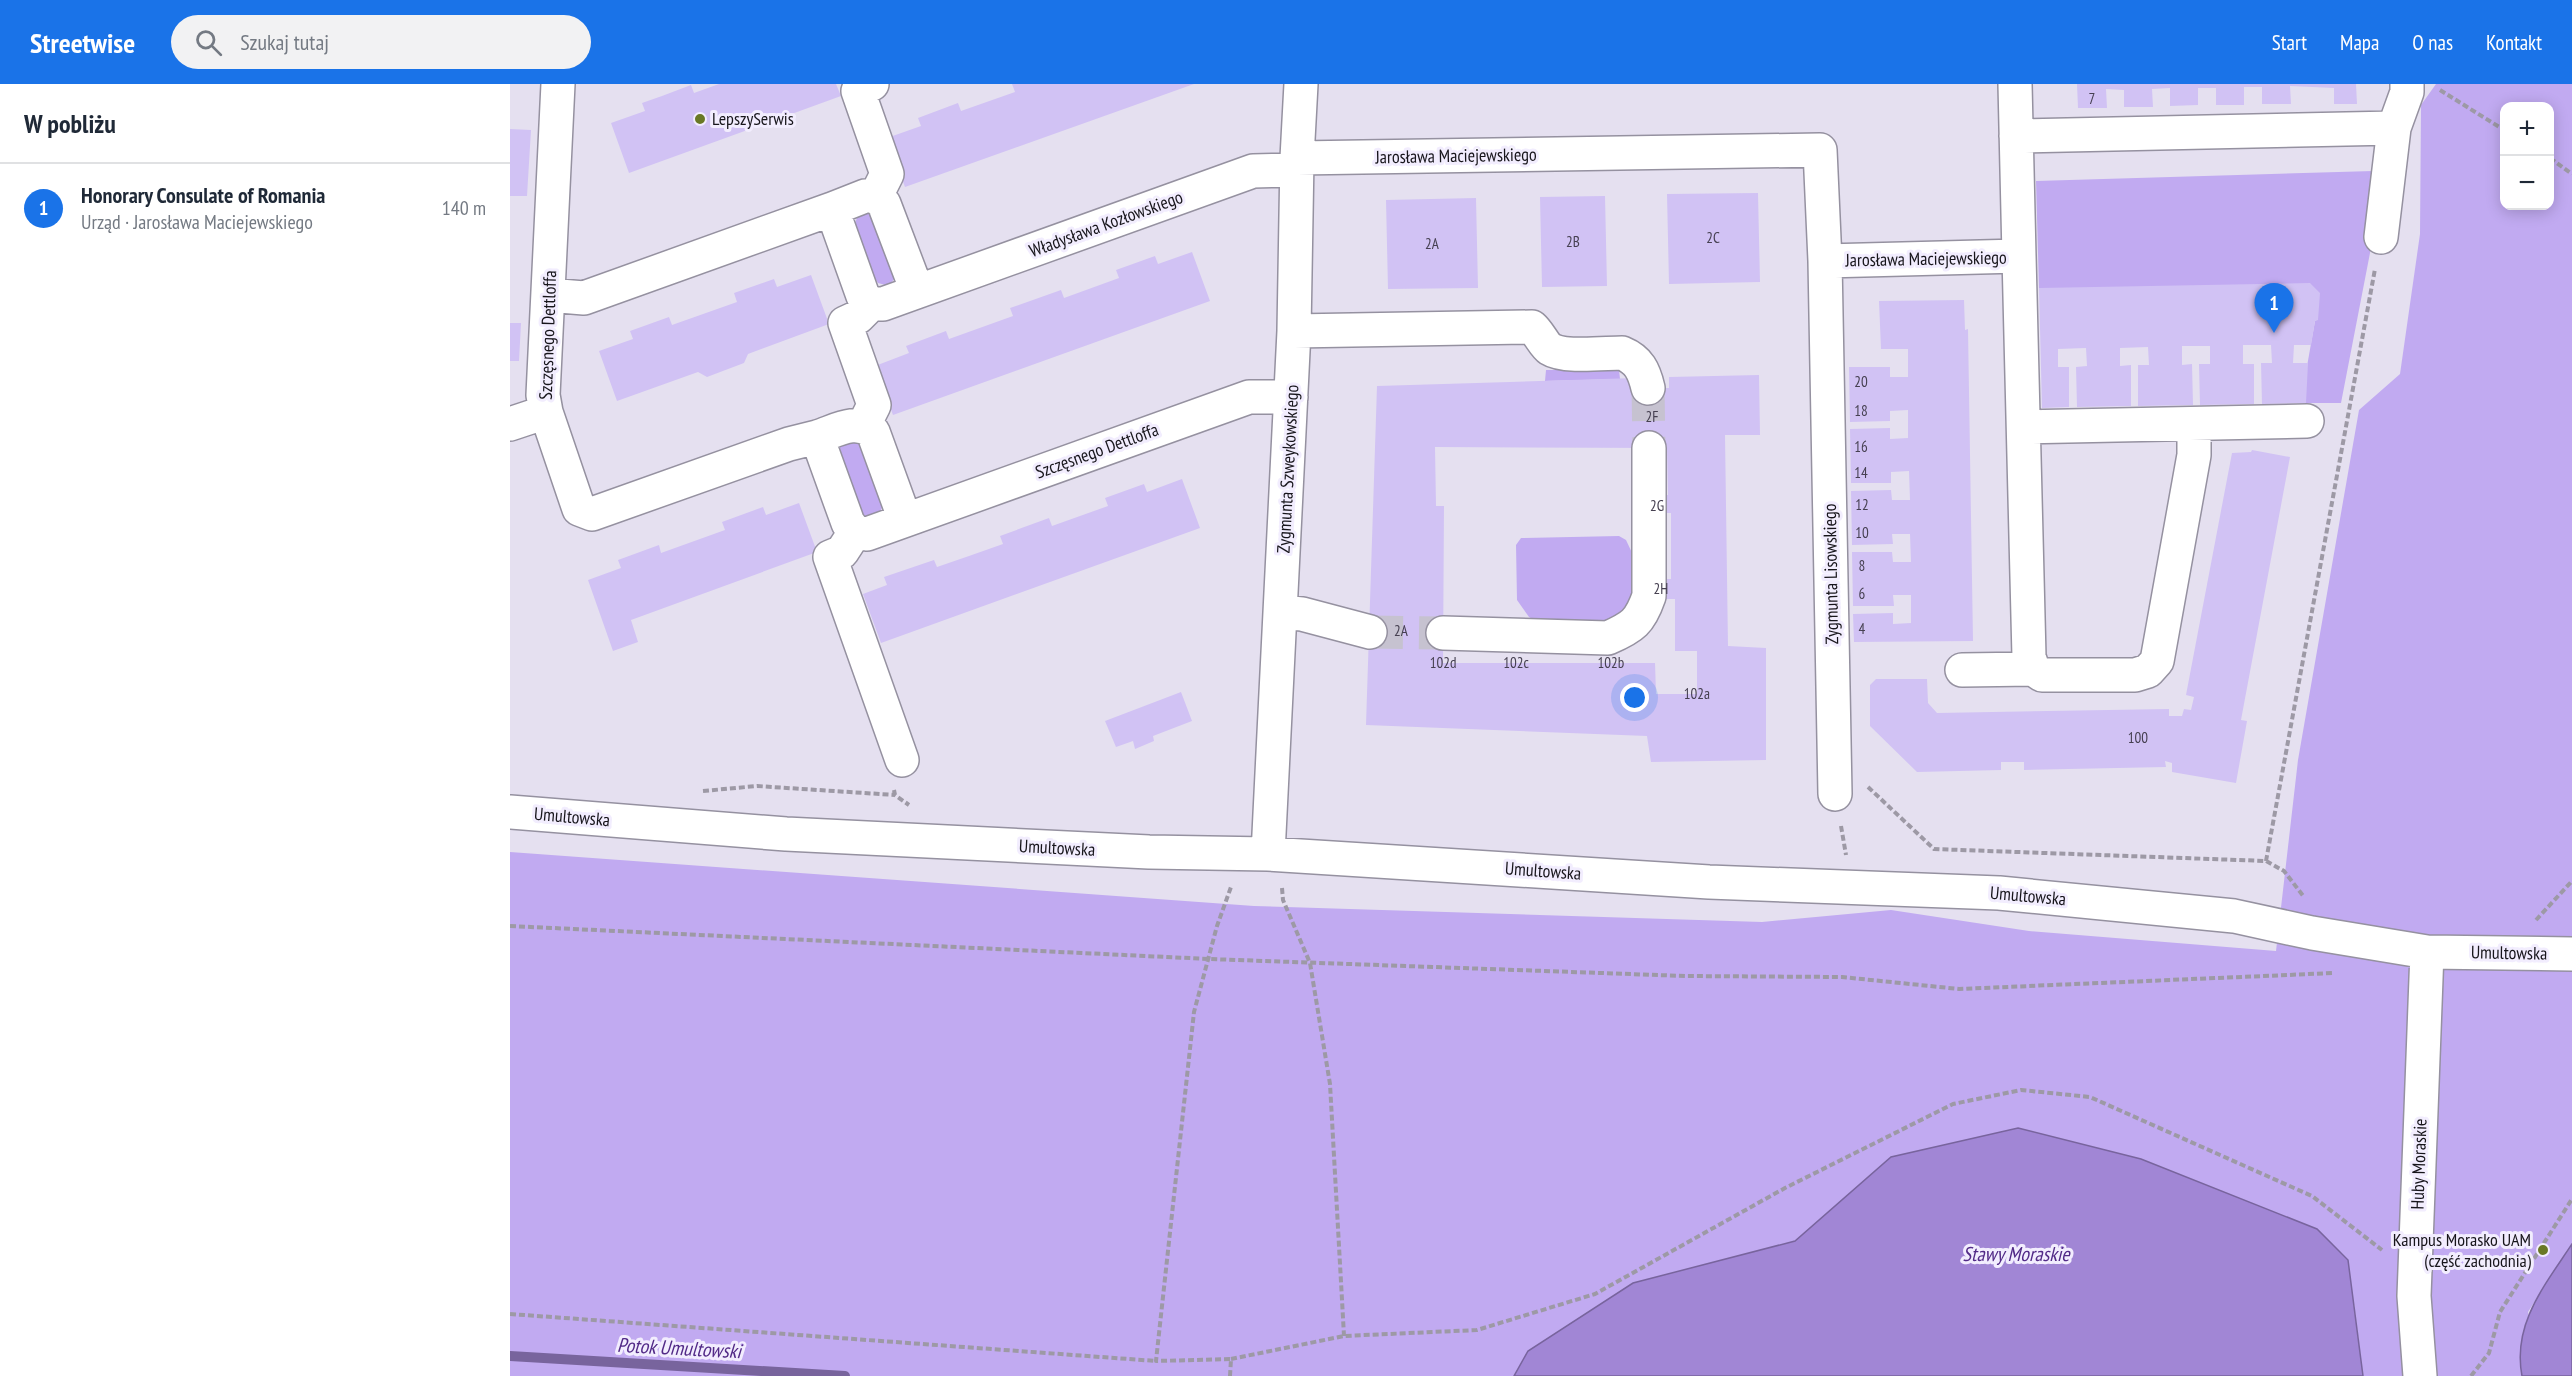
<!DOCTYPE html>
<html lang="pl">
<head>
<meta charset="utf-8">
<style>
	body { margin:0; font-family:"PT Sans Narrow",sans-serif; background:#f2f2f3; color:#1f2937 }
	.controls { position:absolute; right:18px; top:18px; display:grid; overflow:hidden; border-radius:12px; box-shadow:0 3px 15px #0003 }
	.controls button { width:54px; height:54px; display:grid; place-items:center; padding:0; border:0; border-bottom:2px solid #e0e1e3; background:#fff; color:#1f2937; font:30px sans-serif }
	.you { position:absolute; left:1125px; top:614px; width:21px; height:21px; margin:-15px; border:4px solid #fff; border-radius:50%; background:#1a73e8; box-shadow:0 0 0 9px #1a73e833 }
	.badge { display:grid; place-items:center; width:39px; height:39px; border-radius:50%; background:#1a73e8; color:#fff; font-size:20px; font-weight:700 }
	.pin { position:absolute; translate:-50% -50px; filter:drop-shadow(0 2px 3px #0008) }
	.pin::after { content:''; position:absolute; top:32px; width:21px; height:18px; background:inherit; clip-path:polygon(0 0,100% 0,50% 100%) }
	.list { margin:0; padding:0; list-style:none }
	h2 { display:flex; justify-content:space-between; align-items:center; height:78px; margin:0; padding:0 24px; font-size:26px }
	h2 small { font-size:20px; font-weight:400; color:#747a83 }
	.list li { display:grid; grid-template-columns:39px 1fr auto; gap:18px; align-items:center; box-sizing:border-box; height:90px; padding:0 24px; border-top:2px solid #e0e1e3 }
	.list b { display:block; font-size:22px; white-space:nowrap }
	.list p { margin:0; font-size:20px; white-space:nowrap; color:#747a83 }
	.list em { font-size:20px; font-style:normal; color:#747a83 }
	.icon { flex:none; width:33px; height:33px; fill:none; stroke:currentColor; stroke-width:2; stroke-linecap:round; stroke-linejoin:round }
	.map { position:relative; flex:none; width:2062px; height:1292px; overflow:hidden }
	header { display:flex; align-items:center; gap:36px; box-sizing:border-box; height:84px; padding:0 30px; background:#1a73e8; color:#fff }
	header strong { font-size:28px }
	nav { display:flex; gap:33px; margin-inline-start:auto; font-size:21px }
	.search { width:420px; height:54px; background:#f2f2f3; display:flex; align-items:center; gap:15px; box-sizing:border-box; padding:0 21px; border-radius:33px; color:#747a83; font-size:22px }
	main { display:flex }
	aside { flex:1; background:#fff }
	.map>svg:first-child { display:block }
	.green { fill:#c1aaf1; fill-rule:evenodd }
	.water { fill:#a186d5; stroke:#78649d; stroke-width:1.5 }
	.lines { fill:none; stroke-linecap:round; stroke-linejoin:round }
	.stream { stroke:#78649d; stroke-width:10 }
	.building { fill:#d1c2f4; fill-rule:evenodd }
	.minor-tunnel { stroke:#c6c2d0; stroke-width:33; stroke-dasharray:33 16; stroke-linecap:butt }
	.minor-casing { stroke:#9591a0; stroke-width:36 }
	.path { stroke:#9d99a5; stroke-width:4; stroke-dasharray:6 3; stroke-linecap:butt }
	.minor { stroke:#fff; stroke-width:33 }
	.poi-dot { fill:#697825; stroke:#f2edfe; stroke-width:2 }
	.labels { text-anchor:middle; stroke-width:6; stroke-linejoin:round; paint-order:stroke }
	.number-label { font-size:15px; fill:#464051 }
	.poi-label { font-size:18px; fill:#17151b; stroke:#f2edfe; text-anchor:start }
	.street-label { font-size:18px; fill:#17151b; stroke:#f2edfe }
	.water-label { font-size:20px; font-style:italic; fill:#522a87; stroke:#f2edfe }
</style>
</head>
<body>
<header>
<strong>Streetwise</strong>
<div class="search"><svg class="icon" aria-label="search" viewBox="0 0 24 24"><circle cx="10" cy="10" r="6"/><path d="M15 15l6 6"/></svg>Szukaj tutaj</div>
<nav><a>Start</a><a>Mapa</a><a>O nas</a><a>Kontakt</a></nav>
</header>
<main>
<aside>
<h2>W pobliżu<small></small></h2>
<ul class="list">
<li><span class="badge">1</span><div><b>Honorary Consulate of Romania</b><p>Urząd · Jarosława Maciejewskiego</p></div><em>140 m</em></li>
</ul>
</aside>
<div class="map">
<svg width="2062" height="1292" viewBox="0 0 2062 1292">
	<rect width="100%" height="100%" fill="#e5e0f0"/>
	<path class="green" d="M1926,0h136v1160l-44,68 12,64h-177l-9,-72 -706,72h-1138v-524l744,54 508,16 129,-12 138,21 247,20 22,-191 61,-350 41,-36 20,-140 1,-129zM1994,22h46v100h-46zM1522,1048l109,27 85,34z
		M1863,87l-3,82 -29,150h-35v-31l9,-51 3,-2 -279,-31 -3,-107z
		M358,127l5,3 23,62 -7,10 -11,-3 -4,-6 -19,-54 4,-10z
		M1036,286h73l1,9 -75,2z
		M344,355l6,5 22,63 -3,9 -16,1 -24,-67 2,-7z
		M1109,452l7,4 8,17 -1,37 -5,12 -20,16 -72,-1 -7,-4 -12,-17 -1,-55 5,-7z"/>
	<path class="water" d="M1508,1044l123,31 176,70 31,31 15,116h-849l14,-25 105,-68 162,-42 96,-84z
		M2062,1160v132h-50c-10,-52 23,-91 50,-132z"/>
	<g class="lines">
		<path class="stream" d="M0,1272l335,20"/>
	</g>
	<path class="building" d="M209,0h117l5,12 -212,77 -18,-50 34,-12 -3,-8 20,-7 29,-11 3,8z
		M502,0h182l-289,103 -18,-49 34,-12 -3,-8 40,-15 3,8 54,-19z
		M1567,0h279l1,20h-23v-16l-44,-2 1,18h-29v-17h-18v18h-28v-17h-18v17l-28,1v-18l-18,1 1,18h-29v-17l-18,-1 1,19h-29z
		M0,45l21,1 -4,66h-17z
		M1248,109l2,89 -91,2 -2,-90z
		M1095,112l2,90 -65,1 -2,-90z
		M966,114l2,90 -90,1 -2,-89z
		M682,168l18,49 -317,114 -18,-49 34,-13 -3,-7 40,-15 3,8 64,-23 -3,-8 51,-18 3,8 55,-20 -3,-8 39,-14 3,8z
		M301,191l18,49 -81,30 -4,9 -37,14 -9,-5 -81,29 -18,-50 34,-12 -3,-8 39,-14 3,8 65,-23 -3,-9 40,-14 3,8z
		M1800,199l10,10 -2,27 -3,1 -4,24h-17l-1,18h15l-2,40 -44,1 -1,-41h11l-1,-18h-28v19h11v40l-54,1 -1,-41h11v-18h-28v19l10,-1 1,41 -55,1v-41h11l-1,-18 -28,1v18l11,-1v41l-54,1 -1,-40 11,-1 -1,-18 -28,1v18h11v40l-27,1 -3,-120z
		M1454,216l1,30 3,-1 5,312 -119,1 -1,-28 40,-1v11l18,-1v-28h-18l1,11h-41l-1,-54h40l1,10h18l-1,-28h-18l1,10 -41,1 -1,-54 40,-1 1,10h18l-1,-29 -18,1v11h-40l-1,-54 40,-1v11l18,-1v-28l-18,1v10l-40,1 -1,-55h41v10h18v-28h-27l-2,-48z
		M0,239h11l-2,38h-9z
		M1249,291l1,60h-35l3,211 38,2v112l-115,2 -4,-26 -281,-11 11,-339 258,-8 1,10h33v-11zM925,363l232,1 1,47h-11v18h14v66h-10v20h14v52h22v43h-41l-1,-31h-212l1,-157h-8z
		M1742,366l38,7 -49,263 6,1 -11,62 -64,-11v-9l-7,-2 1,6 -142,3v-8h-23v8l-84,2 -47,-46v-41l6,-6h51l1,24 9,10 232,-4v7h13l2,-7 7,1 3,-13 -8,-2 46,-242 19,-1z
		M672,395l18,49 -319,115 -18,-49 24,-9 -3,-8 50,-17 3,7 32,-11 34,-12 -3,-8 49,-18 3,8 56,-20 -3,-8 39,-14 3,8z
		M289,419l18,49 -186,68 7,22 -25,9 -25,-71 33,-12 -3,-8 41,-15 2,8 64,-23 -3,-8 41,-15 3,8z
		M671,608l11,29 -39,15 1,5 -19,8 -2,-8 -17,6 -11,-26z"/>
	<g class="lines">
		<path class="minor-tunnel" d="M1138,304l1,60
			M860,548l73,1"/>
		<defs>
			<path id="minor" d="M48,0l-15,311 3,17 33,97 13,5 197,-70 28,-7 31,86 7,9 12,2 382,-137h42
				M362,0l-14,7 29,83 -11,22
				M1506,52l378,-8
				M787,74l523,-8 5,111 194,-5 -4,-172
				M322,125l33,-13h11l8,8 33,87
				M1871,153l13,-109 13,-36v-8
				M1509,172l10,401 4,12 9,6h93l13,-4 9,-10 37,-206v-30
				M1315,177l10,533
				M38,211l36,3 248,-89 31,87 8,8h12l370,-133 44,-1
				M784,247l238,-4c7,6 12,18 18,22 14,9 55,4 72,4 17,7 22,18 26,35
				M0,340l36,-12
				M354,341l10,-20 -29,-82 13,-6 13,-13
				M1514,343l283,-6
				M307,353c19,-6 38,-19 56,-5l32,88
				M345,448l-13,20 -12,5 72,203
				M771,528l21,2 68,18
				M933,549l165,5c25,-11 32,-16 41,-42v-148
				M1452,586l71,-1
				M0,728l276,22 363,18 119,2 441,28 290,11 235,23 78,17 115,19 145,2
				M758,770l26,-523 3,-173 4,-74
				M1910,1292l-6,-80 13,-344"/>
		</defs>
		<use href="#minor" class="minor-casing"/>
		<path class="path" d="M1930,6l64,40
			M2040,74l22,16
			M1358,703l66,62 332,12 18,10 20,26
			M384,706l1,5 14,10
			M193,707l54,-5 138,9
			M1331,742l5,29
			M1756,777l109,-592
			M772,804l1,12 27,63 20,121 14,252
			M2026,836l36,-39
			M0,842l699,33 476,17 157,1 117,12 375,-16
			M0,1230l646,47
			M721,1275l113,-23 133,-6 118,-36 190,-106 168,-84 68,-14 69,7 222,99 70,54
			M720,1292l1,-17 -75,2 38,-349 23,-86 14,-39
			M1961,1292l18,-23 11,-41 72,-113"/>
		<use href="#minor" class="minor"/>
	</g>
	<g class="poi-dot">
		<circle cx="190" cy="35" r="6"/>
		<circle cx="2033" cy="1166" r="6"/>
	</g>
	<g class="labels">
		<g class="number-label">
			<text x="1582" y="20">7</text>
			<text x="1203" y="159">2C</text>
			<text x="1063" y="163">2B</text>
			<text x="922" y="165">2A</text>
			<text x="1351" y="303">20</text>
			<text x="1351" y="332">18</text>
			<text x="1142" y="338">2F</text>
			<text x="1351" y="368">16</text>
			<text x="1351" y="394">14</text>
			<text x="1352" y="426">12</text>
			<text x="1147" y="427">2G</text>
			<text x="1352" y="454">10</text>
			<text x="1352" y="487">8</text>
			<text x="1151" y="510">2H</text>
			<text x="1352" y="515">6</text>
			<text x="1352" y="550">4</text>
			<text x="891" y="552">2A</text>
			<text x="933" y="584">102d</text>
			<text x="1006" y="584">102c</text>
			<text x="1101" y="584">102b</text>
			<text x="1187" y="615">102a</text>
			<text x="1628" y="659">100</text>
		</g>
		<g class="poi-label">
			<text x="202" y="41">LepszySerwis</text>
			<text x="2021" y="1162" text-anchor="end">Kampus Morasko UAM<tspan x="2021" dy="21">(część zachodnia)</tspan></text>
		</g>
		<g class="street-label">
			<text transform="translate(946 72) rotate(-1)" y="6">Jarosława Maciejewskiego</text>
			<text transform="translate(596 140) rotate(-20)" y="6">Władysława Kozłowskiego</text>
			<text transform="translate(1416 175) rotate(-1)" y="6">Jarosława Maciejewskiego</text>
			<text transform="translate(38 251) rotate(-88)" y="6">Szczęsnego Dettloffa</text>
			<text transform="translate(587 367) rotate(-20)" y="6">Szczęsnego Dettloffa</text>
			<text transform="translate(778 385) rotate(-87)" y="6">Zygmunta Szweykowskiego</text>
			<text transform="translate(1321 490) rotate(-91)" y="6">Zygmunta Lisowskiego</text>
			<text transform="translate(62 733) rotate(5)" y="6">Umultowska</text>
			<text transform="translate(547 764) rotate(3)" y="6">Umultowska</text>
			<text transform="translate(1033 787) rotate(4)" y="6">Umultowska</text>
			<text transform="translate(1518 812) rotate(5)" y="6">Umultowska</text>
			<text transform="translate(1999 869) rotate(1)" y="6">Umultowska</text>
			<text transform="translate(1909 1080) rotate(-88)" y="6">Huby Moraskie</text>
		</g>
		<g class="water-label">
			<text x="1506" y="1177">Stawy Moraskie</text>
			<text transform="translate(169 1264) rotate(3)" y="7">Potok Umultowski</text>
		</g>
	</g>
</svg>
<div class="controls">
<button>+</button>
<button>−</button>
</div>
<div class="you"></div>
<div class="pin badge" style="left:1764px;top:249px">1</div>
</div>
</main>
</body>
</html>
